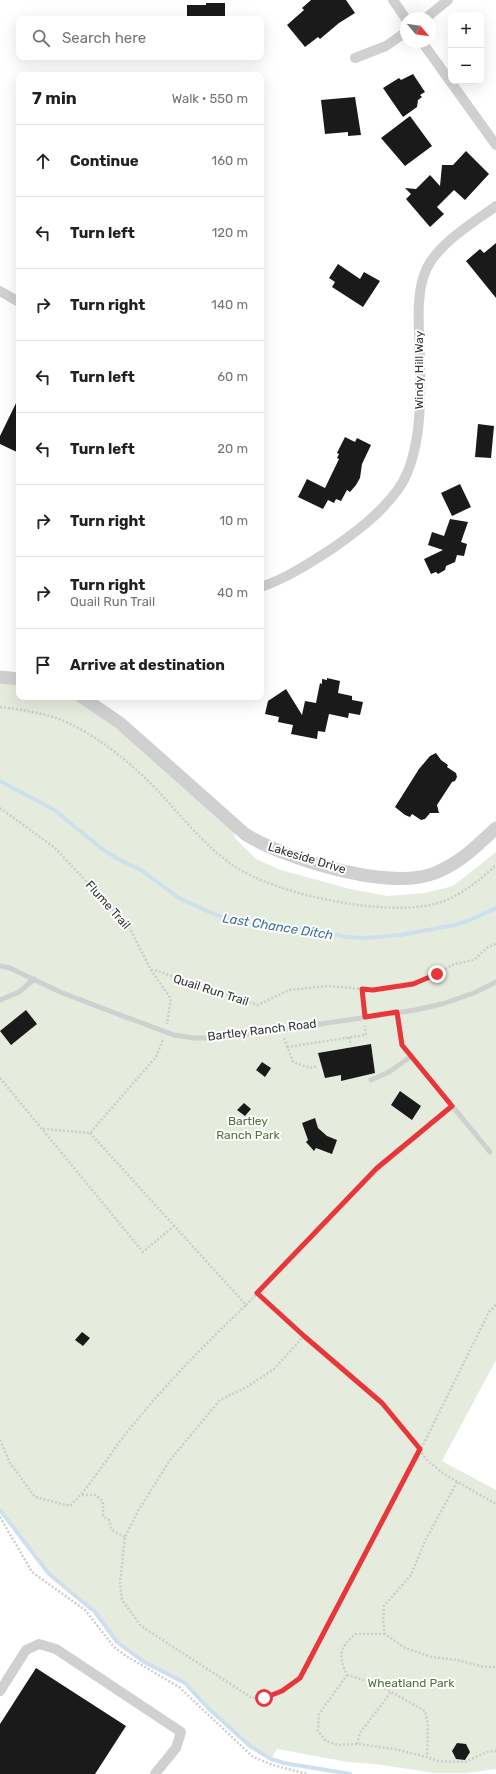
<!DOCTYPE html>
<html lang="en">
<head>
<meta charset="utf-8">
<style>
	body { margin:0; font-family:Rubik,sans-serif; background:#f6f6f6; color:#202124 }
	.controls { position:absolute; right:12px; top:12px; display:grid; overflow:hidden; border-radius:8px; box-shadow:0 4px 16px #0002 }
	.controls button { width:36px; height:36px; display:grid; place-items:center; padding:0; border:0; border-bottom:1px solid #e0e0e0; background:#fff; color:#202124; font:20px sans-serif }
	.compass { position:absolute; left:400px; top:12px; width:36px; height:36px; border-radius:50%; background:#fff; box-shadow:0 4px 16px #0002; rotate:119deg }
	.stop { position:absolute; width:12px; height:12px; margin:-9px; border:3px solid #e8363a; border-radius:50%; background:#fff }
	.stop.end { background:#e8363a; border-color:#fff; box-shadow:0 1px 4px #0008 }
	.list { margin:0; padding:0; list-style:none }
	h2 { display:flex; justify-content:space-between; align-items:center; height:52px; margin:0; padding:0 16px; font-size:17px }
	h2 small { font-size:13px; font-weight:400; color:#757577 }
	.list li { display:grid; grid-template-columns:26px 1fr auto; gap:12px; align-items:center; box-sizing:border-box; height:72px; padding:0 16px; border-top:1px solid #e0e0e0 }
	.list b { display:block; font-size:15px; white-space:nowrap }
	.list p { margin:0; font-size:13px; white-space:nowrap; color:#757577 }
	.list em { font-size:13px; font-style:normal; color:#757577 }
	.icon { flex:none; width:22px; height:22px; fill:none; stroke:currentColor; stroke-width:2; stroke-linecap:round; stroke-linejoin:round }
	.map { position:relative; flex:none; width:496px; height:1774px; overflow:hidden }
	.search { position:absolute; background:#fff; box-shadow:0 4px 16px #0002; left:16px; top:16px; width:248px; height:44px; display:flex; align-items:center; gap:10px; box-sizing:border-box; padding:0 14px; border-radius:8px; color:#757577; font-size:15px }
	.panel { position:absolute; background:#fff; box-shadow:0 4px 16px #0002; left:16px; top:72px; width:248px; height:628px; border-radius:8px }
	.map>svg:first-child { display:block }
	.green { fill:#e5ecde }
	.lines { fill:none; stroke-linecap:round; stroke-linejoin:round }
	.stream { stroke:#cee0ee; stroke-width:4 }
	.building { fill:#1a1a1a }
	.path { stroke:#cdcdcd; stroke-width:2.5; stroke-dasharray:2 2; stroke-linecap:butt }
	.service { stroke:#d0d0d0; stroke-width:5 }
	.minor { stroke:#d0d0d0; stroke-width:10 }
	.tertiary { stroke:#d0d0d0; stroke-width:13 }
	.route { stroke:#e8363a; stroke-width:5 }
	.labels { text-anchor:middle; stroke-width:4; stroke-linejoin:round; paint-order:stroke }
	.street-label { font-size:12px; fill:#333; stroke:#fff }
	.park-label { font-size:12px; fill:#53703e; stroke:#fff }
	.water-label { font-size:13px; font-style:italic; fill:#3d7098; stroke:#fff }
</style>
</head>
<body>
<div class="map">
<svg width="496" height="1774" viewBox="0 0 496 1774">
	<rect width="100%" height="100%" fill="#fff"/>
	<path class="green" d="M0,678l19,2v17h58l5,2 151,128 2,11 21,21 25,11 69,19 38,7 37,-3 28,-7 43,-34v508l-54,101 54,29v279l-29,4h-32l-60,-9 -27,-2 -71,-13 -6,10 -21,-13 -15,-13 -26,-24 -24,-26 -41,-21 -27,-20 -22,-30 -46,-38 -49,-64z"/>
	<g class="lines">
		<path class="stream" d="M0,781l53,28 48,39 17,11 23,11 38,28 37,17 15,4 80,11 36,7 19,1 34,-3 55,-10 15,-5 26,-12
			M0,1510l49,64 46,38 22,30 27,20 41,21 24,26 41,37 21,13 13,4 66,11"/>
	</g>
	<path class="building" d="M311,0h35l9,13 -16,10 -19,16 -2,-2 -13,10 -18,-22 17,-15 -2,-2z
		M206,3h19v16h-38v-14h19z
		M413,74l12,18 -5,3 2,2 -4,3 -1,7 -14,10 -20,-29 16,-10 2,2z
		M355,97l6,38 -13,1v-4l-23,2 -4,-34z
		M410,116l22,30 -27,20 -24,-28z
		M466,151l23,23 -24,26 -11,-10 -17,17 7,7 -14,13 -24,-28 5,-5 -6,-6 11,1 14,-14 10,11 2,-21h11z
		M496,243v55l-30,-37 14,-12 4,4z
		M338,264l22,15 4,-7 16,9 -17,26 -31,-20 3,-5 -6,-4z
		M19,397v56l-19,-9v-8z
		M478,424l16,2 -3,32 -16,-1z
		M345,437l10,5 2,-4 14,7 -9,19 -2,14 -4,7 -6,7 -3,-2 -6,11 -5,-2 -2,4 -6,-3 -5,9 -25,-12 9,-18 18,9 14,-29 -2,-1 2,-4 -2,-1z
		M460,484l11,23 -19,9 -11,-23z
		M450,519l18,3 -7,20 6,2 -3,12 -7,-1 -2,7 -9,4 -1,4 -7,4 -2,-2 -5,2 -7,-15 19,-9 -15,-5 4,-13 12,4z
		M327,678l13,3 -2,12 14,3v4l11,2 -3,13 -11,-2 -1,5 -19,-4 -4,18 -7,-1 -1,8 -26,-5 2,-9 -15,-3 1,-5 -14,-3 3,-13 18,-12 16,26 3,-14 11,2 4,-20 2,1v-5l5,1z
		M436,753l5,7 7,5 -1,2 9,6 1,4 -2,4 -3,1 -15,23 2,8h-9l-5,6 -4,1 -9,-6 -2,3 -5,-2 -10,-8 24,-38 11,-13z
		M26,1010l11,14 -26,21 -11,-14z
		M371,1044l4,29 -34,8v-6l-16,3 -7,-25z
		M262,1062l9,6 -6,9 -9,-7z
		M400,1091l21,15 -9,14 -21,-15z
		M244,1103l7,6 -6,7 -8,-6z
		M315,1118l3,10 9,8 10,4 -5,14 -16,-6 -2,3 -8,-9 2,-2 -6,-17z
		M82,1332l8,6 -7,8 -8,-6z
		M36,1668l90,58 -31,48h-95v-50z
		M457,1743l9,1 4,8 -5,8 -9,-1 -4,-8z"/>
	<g class="lines">
		<path class="path" d="M0,707c18,2 36,5 53,10 37,12 80,47 106,75 22,24 48,56 75,74 43,29 154,52 204,37 21,-6 42,-23 58,-38
			M0,808l55,40 74,79 22,43 20,29 -4,25
			M151,970c10,0 17,7 28,7l3,3 76,25 31,-15 39,-4 45,4 40,-6 24,-10 17,-10 20,-4 14,-13 8,-3
			M362,989l2,20
			M349,1037l2,8
			M284,1038l9,24 17,6 8,-2
			M287,1047l79,-12 -1,-9
			M0,1078l143,174 31,-26
			M43,1129l47,4 66,-76 7,-18
			M90,1133l156,172 126,-130
			M257,1293l47,43
			M496,1305l-7,7 -68,137 -121,229c-15,12 -29,21 -48,20l-111,-72 -19,-26 -2,-17 5,-46 13,-26 32,-51 50,-60 27,-13 27,-18 30,-33 78,67 46,58 16,13 52,30
			M0,1440l10,23 25,34 35,9c24,-24 37,-49 58,-75 36,-45 76,-86 118,-126
			M457,1482l-32,59 -14,34 -27,31 -1,16 2,12 20,14 27,9 25,3 27,7h12
			M82,1495h14l7,7v14l6,4 3,10 13,7
			M0,1517l32,55 53,38 29,37 12,9 53,31 74,70 20,8 34,9
			M385,1634h-30c-16,15 -17,22 -8,41l-28,39 -1,17 8,10 13,4 18,-1 37,5 33,8 10,4 28,1 22,-10 9,-1
			M347,1675l30,9 48,27 3,14 -1,32
			M357,1744l3,-11 31,-41"/>
		<path class="service" d="M0,966l10,2 50,24 47,18 67,25 20,3h22l64,-8 135,-20 27,-6 32,-11 22,-11
			M0,1000l19,-8 15,-13
			M397,1013l5,32 88,107
			M371,1080l18,-8 23,-16
			M377,1169l75,-63"/>
		<path class="minor" d="M393,0l13,19
			M426,18l22,-18
			M422,42l74,103
			M355,58l31,-12 20,-14
			M0,291l19,11
			M261,587c26,-9 49,-24 72,-39 25,-17 51,-37 68,-63 20,-33 20,-84 19,-121 0,-29 -6,-71 7,-96 12,-25 47,-46 69,-62
			M0,1691l26,-41 13,-6 17,5 125,83 -5,16 -21,26"/>
		<path class="tertiary" d="M0,677l19,2
			M82,697l38,26 125,111c39,25 142,56 187,40 26,-9 45,-28 64,-46"/>
	</g>
	<g class="lines">
		<path class="route" d="M264,1698l18,-7 18,-13 120,-229 -38,-46 -78,-67 -47,-43 120,-125 75,-62 -50,-61 -5,-33 -32,5 -3,-28 11,1 40,-6 24,-10"/>
	</g>
	<g class="labels">
		<g class="street-label">
			<text transform="translate(419 370) rotate(-90)" y="4">Windy Hill Way</text>
			<text transform="translate(307 858) rotate(17)" y="4">Lakeside Drive</text>
			<text transform="translate(108 905) rotate(48)" y="4">Flume Trail</text>
			<text transform="translate(211 990) rotate(18)" y="4">Quail Run Trail</text>
			<text transform="translate(262 1030) rotate(-7)" y="4">Bartley Ranch Road</text>
		</g>
		<g class="park-label">
			<text x="248" y="1125">Bartley<tspan x="248" dy="14">Ranch Park</tspan></text>
			<text x="411" y="1687">Wheatland Park</text>
		</g>
		<g class="water-label">
			<text transform="translate(278 926) rotate(9)" y="5">Last Chance Ditch</text>
		</g>
	</g>
</svg>
<div class="controls">
<button>+</button>
<button>−</button>
</div>
<svg class="compass" viewBox="-18 -18 36 36"><path d="M0-13l5 13h-10z" fill="#e53935"/><path d="M0 13l5-13h-10z" fill="#757577"/></svg>
<div class="stop" style="left:264px;top:1698px"></div>
<div class="stop end" style="left:437px;top:974px"></div>
<div class="search"><svg class="icon" aria-label="search" viewBox="0 0 24 24"><circle cx="10" cy="10" r="6"/><path d="M15 15l6 6"/></svg>Search here</div>
<section class="panel">
<h2>7 min<small>Walk · 550 m</small></h2>
<ul class="list">
<li><svg class="icon" aria-label="ahead" viewBox="0 0 24 24"><path d="M12 20V5M6 11l6-6 6 6"/></svg><div><b>Continue</b></div><em>160 m</em></li>
<li><svg class="icon" aria-label="left" viewBox="0 0 24 24"><path d="M17 20v-9H6M10 6l-5 5 5 5"/></svg><div><b>Turn left</b></div><em>120 m</em></li>
<li><svg class="icon" aria-label="right" viewBox="0 0 24 24"><path d="M7 20v-9h11M14 6l5 5-5 5"/></svg><div><b>Turn right</b></div><em>140 m</em></li>
<li><svg class="icon" aria-label="left" viewBox="0 0 24 24"><path d="M17 20v-9H6M10 6l-5 5 5 5"/></svg><div><b>Turn left</b></div><em>60 m</em></li>
<li><svg class="icon" aria-label="left" viewBox="0 0 24 24"><path d="M17 20v-9H6M10 6l-5 5 5 5"/></svg><div><b>Turn left</b></div><em>20 m</em></li>
<li><svg class="icon" aria-label="right" viewBox="0 0 24 24"><path d="M7 20v-9h11M14 6l5 5-5 5"/></svg><div><b>Turn right</b></div><em>10 m</em></li>
<li><svg class="icon" aria-label="right" viewBox="0 0 24 24"><path d="M7 20v-9h11M14 6l5 5-5 5"/></svg><div><b>Turn right</b><p>Quail Run Trail</p></div><em>40 m</em></li>
<li><svg class="icon" aria-label="arrive" viewBox="0 0 24 24"><path d="M6 21V4h12l-3 4 3 4H6"/></svg><div><b>Arrive at destination</b></div></li>
</ul>
</section>
</div>
</body>
</html>
